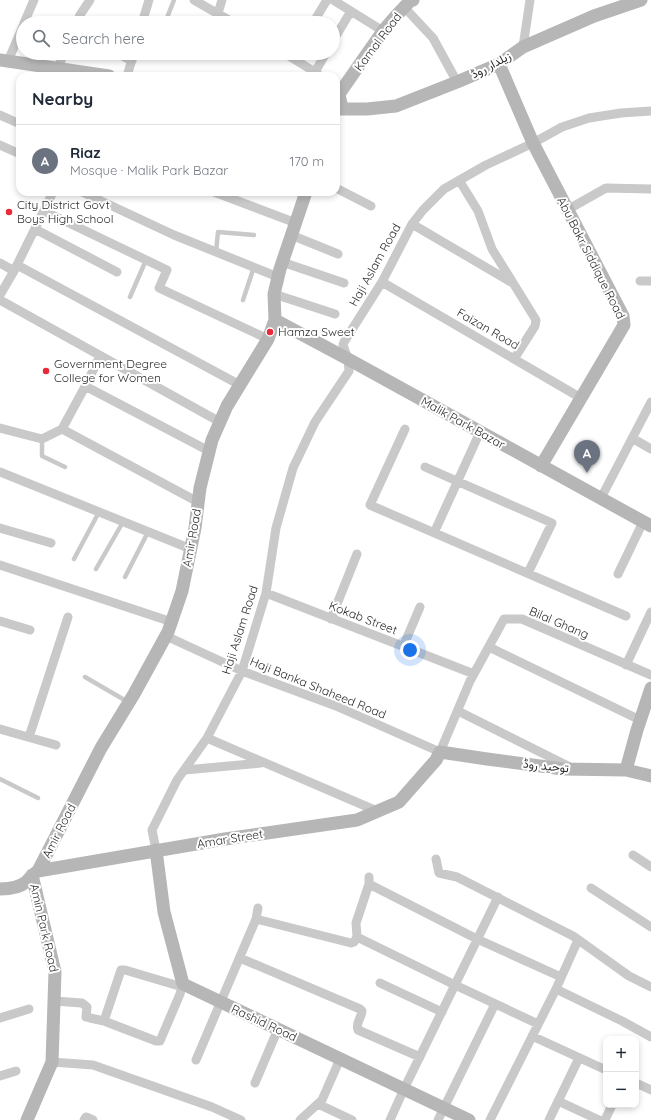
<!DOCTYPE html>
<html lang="en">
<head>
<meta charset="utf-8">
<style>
	body { margin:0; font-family:Quicksand,Vazirmatn,sans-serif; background:#f6f6f7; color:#1f2937 }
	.controls { position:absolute; right:12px; bottom:12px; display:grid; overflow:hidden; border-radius:8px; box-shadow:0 2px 6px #0003 }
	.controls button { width:36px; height:36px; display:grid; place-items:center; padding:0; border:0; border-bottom:1px solid #e0e1e3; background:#fff; color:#1f2937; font:20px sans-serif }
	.you { position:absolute; left:410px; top:650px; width:14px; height:14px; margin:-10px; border:3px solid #fff; border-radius:50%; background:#1a73e8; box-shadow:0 0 0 6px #1a73e833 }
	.badge { display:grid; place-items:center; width:26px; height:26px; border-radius:50%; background:#e82939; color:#fff; font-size:13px; font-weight:700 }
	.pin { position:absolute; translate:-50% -33px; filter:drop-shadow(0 1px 2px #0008) }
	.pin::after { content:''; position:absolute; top:21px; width:14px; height:12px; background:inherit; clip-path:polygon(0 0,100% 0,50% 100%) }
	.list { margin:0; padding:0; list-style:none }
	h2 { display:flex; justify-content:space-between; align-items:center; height:52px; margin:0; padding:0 16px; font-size:17px }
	h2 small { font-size:13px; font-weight:400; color:#747a83 }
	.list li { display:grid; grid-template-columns:26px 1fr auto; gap:12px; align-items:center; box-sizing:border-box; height:72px; padding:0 16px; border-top:1px solid #e0e1e3 }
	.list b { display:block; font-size:15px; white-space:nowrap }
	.list p { margin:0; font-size:13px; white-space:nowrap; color:#747a83 }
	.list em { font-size:13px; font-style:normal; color:#747a83 }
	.icon { flex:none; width:22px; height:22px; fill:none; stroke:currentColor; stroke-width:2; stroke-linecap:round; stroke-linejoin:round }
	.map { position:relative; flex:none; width:651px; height:1120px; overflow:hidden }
	.search { position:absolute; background:#fff; box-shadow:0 2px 6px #0003; left:16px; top:16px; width:324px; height:44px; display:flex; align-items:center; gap:10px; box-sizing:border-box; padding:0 14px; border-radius:22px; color:#747a83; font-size:15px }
	.panel { position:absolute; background:#fff; box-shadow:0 2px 6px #0003; left:16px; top:72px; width:324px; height:124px; border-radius:12px }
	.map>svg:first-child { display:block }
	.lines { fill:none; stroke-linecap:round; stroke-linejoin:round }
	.lane { stroke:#c9c9c9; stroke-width:4.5 }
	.street { stroke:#c9c9c9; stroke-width:9 }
	.secondary { stroke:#b6b6b6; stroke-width:13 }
	.poi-dot { fill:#e82939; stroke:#fff; stroke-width:1.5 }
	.labels { text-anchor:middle; stroke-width:4; stroke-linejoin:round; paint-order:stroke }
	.street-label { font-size:12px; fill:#2c2c2c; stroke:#fff }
	.poi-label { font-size:12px; fill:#2c2c2c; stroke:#fff; text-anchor:start }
</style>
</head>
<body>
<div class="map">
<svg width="651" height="1120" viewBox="0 0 651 1120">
	<rect width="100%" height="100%" fill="#fff"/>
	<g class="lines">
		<path class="lane" d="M165,23l9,-23
			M216,252l2,-20 36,3
			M130,297l16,-37
			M243,300l11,-33
			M42,439v17l23,11
			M74,559l25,-47
			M96,569l27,-47
			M125,577l23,-45
			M85,677l43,25
			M0,779l38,19"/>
		<path class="street" d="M194,0l40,23
			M333,0l50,31
			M405,8l28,30 24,44
			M218,13l4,-13
			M24,23l10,-23
			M76,23l4,-8 10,-15
			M142,23l7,-23
			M313,23l14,-23
			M333,41l18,-30
			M523,47l7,-47
			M117,53l15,8
			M284,53l31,19 5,4
			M8,61l15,-35
			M58,68l6,-15
			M315,72l11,-19
			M127,76l7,-23
			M0,115l20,9
			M0,145l20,9
			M459,180l19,31 14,38 44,71 -1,6 -21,33
			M336,188l35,18
			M82,192l92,43 104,42
			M214,192l82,31
			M567,210l39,-22 45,1
			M44,211l123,59 -8,18 109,51
			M412,224l99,58
			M35,229l82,43
			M291,235l47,19
			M282,262l62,21
			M0,263l14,8
			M17,265l223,120
			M640,281h11
			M382,282l199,116
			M274,294l61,20
			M0,295l14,-24 39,-79
			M0,300l220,122
			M85,386l124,65
			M0,428l42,11 20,-10 25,-46 13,-27
			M62,429l136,73
			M405,429l-35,76 256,111
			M632,438l19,11
			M425,467l127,56 -24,50
			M0,472l191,77
			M601,498l50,-96
			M0,528l51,15
			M434,533l46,-101
			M0,565l172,57
			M618,574l25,-52
			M266,593l208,81
			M331,619l26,-65
			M0,621l30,9
			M166,636l76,35 94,35 104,46 30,-71 34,-62h18l129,56
			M403,647l17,-40
			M489,647l151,73
			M626,665l25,-53
			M458,711l114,57
			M0,729l56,16
			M29,737l39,-120
			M207,738l170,73
			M185,770l76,-7
			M156,850l-4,-20 25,-50 30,-42 35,-67 24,-78 10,-65 17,-60 22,-46 34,-51 -1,-12 -5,-14 1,-3 38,-60 30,-58 11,-14 21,-21 42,-24 47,-22 29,-16 27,-9 32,-5 30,-2
			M633,855l18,12
			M436,859l3,14 18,4 116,59 56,40 22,11
			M369,884l108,55 84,38
			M591,888l60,39
			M258,908l-2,11 95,24 3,-1 3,-5 -1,-14 13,-39v-7
			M357,937l98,48 83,39
			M240,958l120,51 2,2c0,6 -7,12 -4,19l62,27
			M380,983l62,29
			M556,989l66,32 29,16
			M54,1001l28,2 5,4 -1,10 4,1 14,3 52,20h4l20,-47 1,-4 -2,-4
			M0,1018l29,-9
			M104,1021l17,-51h4l54,16 4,-2
			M532,1036l74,34
			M196,1060l60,-141
			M52,1062l41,3 119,42 29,13
			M0,1076l16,-5
			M255,1083l23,-54
			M636,1083l15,7
			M558,1101l41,19
			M318,1104l34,16
			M84,1120l2,-3 7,3
			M300,1120l22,-20 18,-41
			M390,1120l14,-31 94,-192
			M438,1120l57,-116
			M490,1120l66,-131 22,-49
			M549,1120l30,-62
			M605,1120l7,-15"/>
		<path class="secondary" d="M0,60l109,16
			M499,64l34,79 90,173 1,9 -83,141
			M342,108l-3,-14 44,-63 12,-14 15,-16 3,-1
			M336,109h31l29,-3 61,-24 42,-18 24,-17 71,-31 47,-16
			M275,320l73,39 303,167
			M626,770l11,-40 14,-42
			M156,850l8,62 19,72 286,136
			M38,871l63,-123 33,-54 34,-62 14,-41 13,-63 5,-40 12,-48 15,-34 41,-67 7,-19 -1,-26 6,-25 26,-77
			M0,889c8,0 19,-1 26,-7 4,-4 7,-8 12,-11l187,-32 132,-19 42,-18 37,-42 4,-8 47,7 76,10 63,1 25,6
			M27,1120l25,-58 3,-90 -23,-97"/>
	</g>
	<g class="poi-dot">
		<circle cx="9" cy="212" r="4"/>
		<circle cx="270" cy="332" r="4"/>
		<circle cx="46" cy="371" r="4"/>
	</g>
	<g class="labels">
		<g class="street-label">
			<text transform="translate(378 42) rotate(-53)" y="4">Kamal Road</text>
			<text transform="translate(491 65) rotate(-28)" y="4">زیلدار روڈ</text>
			<text transform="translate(591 258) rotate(63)" y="4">Abu Bakr Siddique Road</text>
			<text transform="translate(375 265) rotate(-61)" y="4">Haji Aslam Road</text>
			<text transform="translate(488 329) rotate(30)" y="4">Faizan Road</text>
			<text transform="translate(463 423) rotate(29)" y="4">Malik Park Bazar</text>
			<text transform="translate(192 538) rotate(-80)" y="4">Amir Road</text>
			<text transform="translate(363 618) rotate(21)" y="4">Kokab Street</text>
			<text transform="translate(559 623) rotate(23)" y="4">Bilal Ghang</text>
			<text transform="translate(240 630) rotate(-72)" y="4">Haji Aslam Road</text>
			<text transform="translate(318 688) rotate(22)" y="4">Haji Banka Shaheed Road</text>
			<text transform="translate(546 766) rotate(6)" y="4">توحید روڈ</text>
			<text transform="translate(59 831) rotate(-63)" y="4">Amir Road</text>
			<text transform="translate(230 839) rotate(-9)" y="4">Amar Street</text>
			<text transform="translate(44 928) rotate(77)" y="4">Amin Park Road</text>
			<text transform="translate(264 1023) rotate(25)" y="4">Rashid Road</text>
		</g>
		<g class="poi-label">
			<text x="17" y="209">City District Govt<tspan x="17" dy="14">Boys High School</tspan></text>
			<text x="278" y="336">Hamza Sweet</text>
			<text x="54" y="368">Government Degree<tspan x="54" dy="14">College for Women</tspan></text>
		</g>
	</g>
</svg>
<div class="controls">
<button>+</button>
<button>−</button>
</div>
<div class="you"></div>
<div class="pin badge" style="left:587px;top:473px;background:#6b7280">A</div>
<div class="search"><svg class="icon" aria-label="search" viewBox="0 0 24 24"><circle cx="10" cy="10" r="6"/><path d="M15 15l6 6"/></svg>Search here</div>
<section class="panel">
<h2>Nearby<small></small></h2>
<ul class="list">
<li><span class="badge" style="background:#6b7280">A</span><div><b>Riaz</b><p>Mosque · Malik Park Bazar</p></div><em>170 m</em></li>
</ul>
</section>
</div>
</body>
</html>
